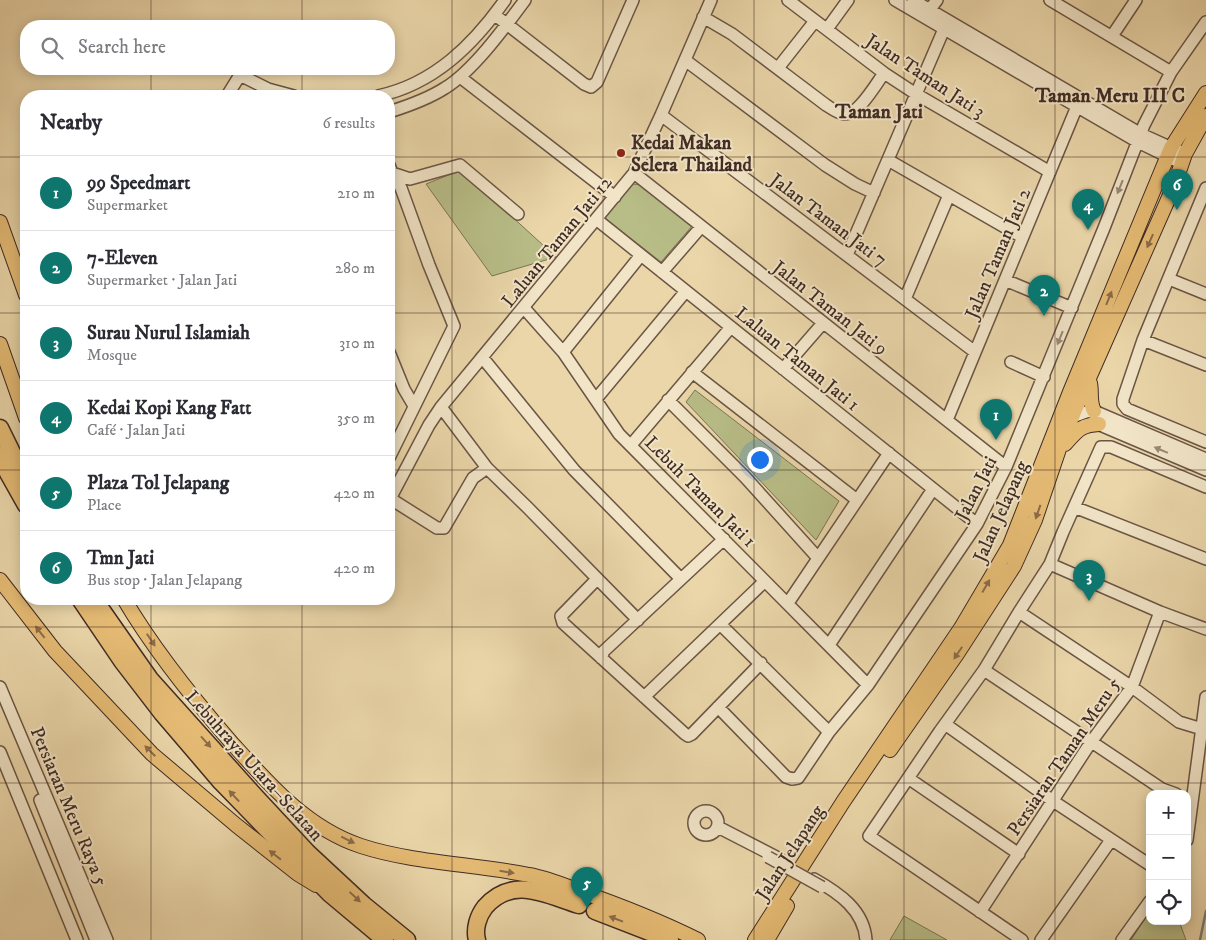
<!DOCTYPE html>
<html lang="en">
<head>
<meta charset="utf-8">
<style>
	body { margin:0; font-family:"IM FELL DW Pica",serif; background:#f7f7f7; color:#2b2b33 }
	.controls { position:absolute; right:15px; bottom:15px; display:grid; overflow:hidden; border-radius:10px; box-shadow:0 2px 12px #0003 }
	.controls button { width:45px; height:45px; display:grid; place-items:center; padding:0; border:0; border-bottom:1px solid #e1e1e2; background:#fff; color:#2b2b33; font:25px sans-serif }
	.you { position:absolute; left:759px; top:459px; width:18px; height:18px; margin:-12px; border:4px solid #fff; border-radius:50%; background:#1a73e8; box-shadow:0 0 0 8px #1a73e833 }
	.badge { display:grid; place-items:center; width:32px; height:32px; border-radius:50%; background:#0f766e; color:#fff; font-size:16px; font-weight:700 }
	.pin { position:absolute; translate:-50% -41px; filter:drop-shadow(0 1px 2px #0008) }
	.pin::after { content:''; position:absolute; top:26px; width:18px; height:15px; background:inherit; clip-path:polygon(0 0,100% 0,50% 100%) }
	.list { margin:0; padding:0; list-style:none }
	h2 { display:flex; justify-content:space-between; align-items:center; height:65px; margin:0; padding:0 20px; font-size:21px }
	h2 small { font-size:16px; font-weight:400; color:#7c7c81 }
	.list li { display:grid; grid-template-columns:32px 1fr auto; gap:15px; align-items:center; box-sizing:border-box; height:75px; padding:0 20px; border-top:1px solid #e1e1e2 }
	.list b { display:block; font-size:19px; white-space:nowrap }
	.list p { margin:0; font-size:16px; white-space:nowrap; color:#7c7c81 }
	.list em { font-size:16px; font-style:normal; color:#7c7c81 }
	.icon { flex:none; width:28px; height:28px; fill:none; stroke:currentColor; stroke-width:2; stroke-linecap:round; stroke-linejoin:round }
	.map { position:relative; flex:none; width:1206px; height:940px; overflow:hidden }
	.search { position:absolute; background:#fff; box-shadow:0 2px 12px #0003; left:20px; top:20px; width:375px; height:55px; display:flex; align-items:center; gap:12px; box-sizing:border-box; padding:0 18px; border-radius:20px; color:#7c7c81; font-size:19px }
	.panel { position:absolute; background:#fff; box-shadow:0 2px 12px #0003; left:20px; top:90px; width:375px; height:515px; border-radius:20px }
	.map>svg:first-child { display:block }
	.green { fill:#b8bd87; stroke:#7c7456 }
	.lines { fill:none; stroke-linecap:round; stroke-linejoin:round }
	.stream { stroke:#777f79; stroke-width:2.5 }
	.minor-casing { stroke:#6b5645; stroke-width:14 }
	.major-casing { stroke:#412c24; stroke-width:16 }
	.highway-casing { stroke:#412c24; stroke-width:19 }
	.minor { stroke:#f1e4c7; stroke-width:11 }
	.major { stroke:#e5bb74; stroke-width:14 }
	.highway { stroke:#e5bb74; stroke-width:16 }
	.minor-bridge-casing { stroke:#6b5645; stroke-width:14; stroke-linecap:butt }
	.minor-bridge { stroke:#f1e4c7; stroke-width:11 }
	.oneway { fill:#998876 }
	.oneway2 { fill:#8b6c48 }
	.grid { fill:none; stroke:#412c24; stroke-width:1; stroke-opacity:0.55 }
	.poi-dot { fill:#8f2418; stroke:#f1e4c7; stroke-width:2 }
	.labels { text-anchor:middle; stroke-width:4; stroke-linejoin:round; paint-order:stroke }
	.street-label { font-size:19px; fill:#412c24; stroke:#f1e4c7 }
	.poi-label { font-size:19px; font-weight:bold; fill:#412c24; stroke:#f1e4c7; text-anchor:start }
	.neighbourhood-label { font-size:20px; font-weight:bold; fill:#412c24; stroke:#f1e4c7 }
</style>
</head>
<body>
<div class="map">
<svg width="1206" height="940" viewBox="0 0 1206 940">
	<rect width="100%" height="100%" fill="#ead6a9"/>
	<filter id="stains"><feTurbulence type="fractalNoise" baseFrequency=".004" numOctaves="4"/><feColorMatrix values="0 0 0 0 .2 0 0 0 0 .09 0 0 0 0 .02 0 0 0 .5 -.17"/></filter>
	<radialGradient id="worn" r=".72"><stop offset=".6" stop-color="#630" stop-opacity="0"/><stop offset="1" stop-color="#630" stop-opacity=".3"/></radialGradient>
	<path class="green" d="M461,170l95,87 -64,19 -66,-92z
		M632,184l13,1 48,40 -32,37 -56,-44z
		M695,390l144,111 -23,39 -130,-138z
		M1150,911v10h29l7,19h-55z
		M904,916l43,24h-57z"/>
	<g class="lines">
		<path class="stream" d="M1200,940l6,-29"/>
		<defs>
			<path id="minor" d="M788,0l96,73 32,21 134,78
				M895,0l181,106 62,36 43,21
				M913,0l228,134 44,20
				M1050,0l121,72
				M495,15l89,69 7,3 6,-5 36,-82
				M925,16l12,-16
				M703,17l29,17 94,71c5,3 11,8 18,9 14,2 32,-30 40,-41
				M827,29l21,-29
				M1112,36l24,-36
				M685,60l140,105 30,19 19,9
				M778,68l37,-47
				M460,77l155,120
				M227,96l13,-21 28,14 26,7
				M378,96c56,-12 95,-51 127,-96
				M389,112c19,-6 39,-13 56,-24 28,-17 60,-61 80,-88
				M661,115l314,237
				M888,160l134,77
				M389,165l3,8 18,6 50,-14 58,49
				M634,173l372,294
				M389,177l8,3 4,8 28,77 25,61 -65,132
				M1206,188l-63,152 -20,59v5l4,5 79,33
				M596,219l381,305
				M847,255l97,-226
				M662,272l39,-45
				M1169,279l37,15
				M1005,280l67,28
				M905,299l44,-104
				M524,308l39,44 56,82 249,251
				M1143,340l63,25
				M389,352l15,37 10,17
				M563,352l78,-97
				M482,357l92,113 107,109
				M1011,362l33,15
				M783,369l40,-46
				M692,372l165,128
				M596,399l90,-108
				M668,400l77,77 73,81
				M441,407l46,61 41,40 110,112
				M1067,419l19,-7 8,-1 112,48
				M947,420l133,-321
				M1093,422l113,48
				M631,445l100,-118
				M487,468l-14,10 -29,50h-7l-43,-27 -3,-4 38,-72 12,-18 193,-234 27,-58 50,-115
				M1074,507l132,52
				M1050,564l110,48 46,17
				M597,579l-36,37 2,7 122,111 3,2 4,-2 69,-71
				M788,603l101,-150
				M1019,612l113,75 47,35 23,7
				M720,624l109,108
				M829,645l104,-156
				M601,658l3,-7 120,-112
				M984,670l178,119 14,5
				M0,687l107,253
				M644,697l121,-116
				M718,707l68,70 6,2 6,-1 31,-46 39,-47 109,-161 29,-57 98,-239 40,-103 27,-53 35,-50
				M945,724l108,77 97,64
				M0,752l77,188
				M908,778l111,76
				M40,800l56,140
				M694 823a12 12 0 1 1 24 0a12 12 0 1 1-24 0Z
				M718,827l62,32
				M1187,840l19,-143
				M814,879c25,14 50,31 52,61
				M980,912l111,-170 41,-55 28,-75
				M1022,940l-153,-104 71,-105 44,-61 35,-58 31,-48 13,-32 38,-85h10l95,40
				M1041,940l70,-100
				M1122,940l28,-39"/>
			<path id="major" d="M0,222l26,73
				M0,344l26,74
				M1090,383c2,10 -1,19 4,28
				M1065,444c12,-13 15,-19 34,-20
				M0,580l55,71 97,103 84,71 62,49 18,11
				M124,599c30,51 67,97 106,142 38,42 76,87 131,105 52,17 114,18 168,29 17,3 34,10 50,16 40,14 81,30 119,49
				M890,750l67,-96 57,-88 21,-46 24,-71 15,-37 100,-226 11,-32 21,-38
				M755,940l88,-138 118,-174 49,-83 60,-153 101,-244 35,-55
				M767,940l20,-34"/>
			<path id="highway" d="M0,428l26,53
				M0,455l8,18 18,32
				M80,599l42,62 40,52 59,69 108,111 56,47
				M94,599l56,80 105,117 52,56 57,53 43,35
				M595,911l75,29
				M477,940c-3,-11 1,-24 8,-33 28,-32 61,-12 94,-2"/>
		</defs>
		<use href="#minor" class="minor-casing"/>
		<use href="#major" class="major-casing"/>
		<use href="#highway" class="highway-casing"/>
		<use href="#minor" class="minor"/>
		<use href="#major" class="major"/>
		<use href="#highway" class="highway"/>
		<defs>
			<path id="minor-bridge" d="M768,857l54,30"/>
		</defs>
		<use href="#minor-bridge" class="minor-bridge-casing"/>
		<use href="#minor-bridge" class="minor-bridge"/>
	</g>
	<defs><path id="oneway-solid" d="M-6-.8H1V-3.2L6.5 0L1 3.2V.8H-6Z" transform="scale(1.25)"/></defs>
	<g class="oneway">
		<use href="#oneway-solid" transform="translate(1120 187) rotate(112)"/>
		<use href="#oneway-solid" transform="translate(1060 338) rotate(112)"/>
		<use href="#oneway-solid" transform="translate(1161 450) rotate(-157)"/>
	</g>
	<g class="oneway2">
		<use href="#oneway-solid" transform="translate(1150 241) rotate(114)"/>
		<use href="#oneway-solid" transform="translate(1109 298) rotate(-68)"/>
		<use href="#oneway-solid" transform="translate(1038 512) rotate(109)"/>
		<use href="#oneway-solid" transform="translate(986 586) rotate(-60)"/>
		<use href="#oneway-solid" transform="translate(40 632) rotate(-128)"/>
		<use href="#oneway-solid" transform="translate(151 640) rotate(56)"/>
		<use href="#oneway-solid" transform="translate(958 653) rotate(124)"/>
		<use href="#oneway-solid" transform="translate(206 742) rotate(48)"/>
		<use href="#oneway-solid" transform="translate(150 751) rotate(-135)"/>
		<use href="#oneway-solid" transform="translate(234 796) rotate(-133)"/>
		<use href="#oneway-solid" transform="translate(348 840) rotate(26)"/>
		<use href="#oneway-solid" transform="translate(275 855) rotate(-142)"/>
		<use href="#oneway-solid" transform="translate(507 872) rotate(9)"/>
		<use href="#oneway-solid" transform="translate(355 897) rotate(43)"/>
		<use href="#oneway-solid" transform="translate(616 919) rotate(-159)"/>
	</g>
	<path class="grid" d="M151,0v26M302,0v26M452,0v940M603,0v940M754,0v940M904,0v940M1055,0v940M151,69v27M302,69v27M0,157h26M389,157h817M0,313h26M389,313h817M0,470h26M389,470h817M151,599v341M302,599v341M0,627h1206M0,783h1206"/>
	<circle class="poi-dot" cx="621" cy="153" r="5"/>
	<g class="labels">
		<g class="street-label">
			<text transform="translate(926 75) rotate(33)" y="7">Jalan Taman Jati 3</text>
			<text transform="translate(829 219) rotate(37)" y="7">Jalan Taman Jati 7</text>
			<text transform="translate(556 241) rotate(-51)" y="7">Laluan Taman Jati 12</text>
			<text transform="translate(997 253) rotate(-67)" y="7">Jalan Taman Jati 2</text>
			<text transform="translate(831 307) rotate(38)" y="7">Jalan Taman Jati 9</text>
			<text transform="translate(798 358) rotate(39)" y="7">Laluan Taman Jati 1</text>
			<text transform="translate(975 488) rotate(-63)" y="7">Jalan Jati</text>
			<text transform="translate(701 491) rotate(45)" y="7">Lebuh Taman Jati 1</text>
			<text transform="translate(1000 511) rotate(-66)" y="7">Jalan Jelapang</text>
			<text transform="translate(1063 756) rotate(-56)" y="7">Persiaran Taman Meru 5</text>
			<text transform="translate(255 765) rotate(48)" y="7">Lebuhraya Utara–Selatan</text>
			<text transform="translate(70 806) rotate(67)" y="7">Persiaran Meru Raya 5</text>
			<text transform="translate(789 852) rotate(-57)" y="7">Jalan Jelapang</text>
		</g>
		<g class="poi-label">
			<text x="631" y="149">Kedai Makan<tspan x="631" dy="22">Selera Thailand</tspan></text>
		</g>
		<g class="neighbourhood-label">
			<text x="1110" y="102">Taman Meru III C</text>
			<text x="879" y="118">Taman Jati</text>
		</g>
	</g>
	<rect width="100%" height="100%" filter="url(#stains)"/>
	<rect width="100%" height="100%" fill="url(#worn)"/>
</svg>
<div class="controls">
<button>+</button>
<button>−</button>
<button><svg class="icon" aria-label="locate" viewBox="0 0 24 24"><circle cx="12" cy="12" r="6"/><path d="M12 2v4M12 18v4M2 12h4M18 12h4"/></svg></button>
</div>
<div class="you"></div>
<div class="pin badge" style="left:996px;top:440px">1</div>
<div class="pin badge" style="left:1044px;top:316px">2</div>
<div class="pin badge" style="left:1089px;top:601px">3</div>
<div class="pin badge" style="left:1088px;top:230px">4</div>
<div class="pin badge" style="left:587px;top:908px">5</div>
<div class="pin badge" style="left:1177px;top:210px">6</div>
<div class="search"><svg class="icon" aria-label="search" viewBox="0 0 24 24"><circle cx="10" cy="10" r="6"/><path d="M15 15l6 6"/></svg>Search here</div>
<section class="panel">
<h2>Nearby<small>6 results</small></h2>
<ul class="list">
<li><span class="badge">1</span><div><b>99 Speedmart</b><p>Supermarket</p></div><em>210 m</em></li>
<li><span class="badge">2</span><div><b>7-Eleven</b><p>Supermarket · Jalan Jati</p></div><em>280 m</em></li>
<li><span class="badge">3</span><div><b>Surau Nurul Islamiah</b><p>Mosque</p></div><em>310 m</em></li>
<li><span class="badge">4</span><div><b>Kedai Kopi Kang Fatt</b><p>Café · Jalan Jati</p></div><em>350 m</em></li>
<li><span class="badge">5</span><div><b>Plaza Tol Jelapang</b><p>Place</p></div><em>420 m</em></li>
<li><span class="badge">6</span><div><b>Tmn Jati</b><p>Bus stop · Jalan Jelapang</p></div><em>420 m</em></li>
</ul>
</section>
</div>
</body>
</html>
